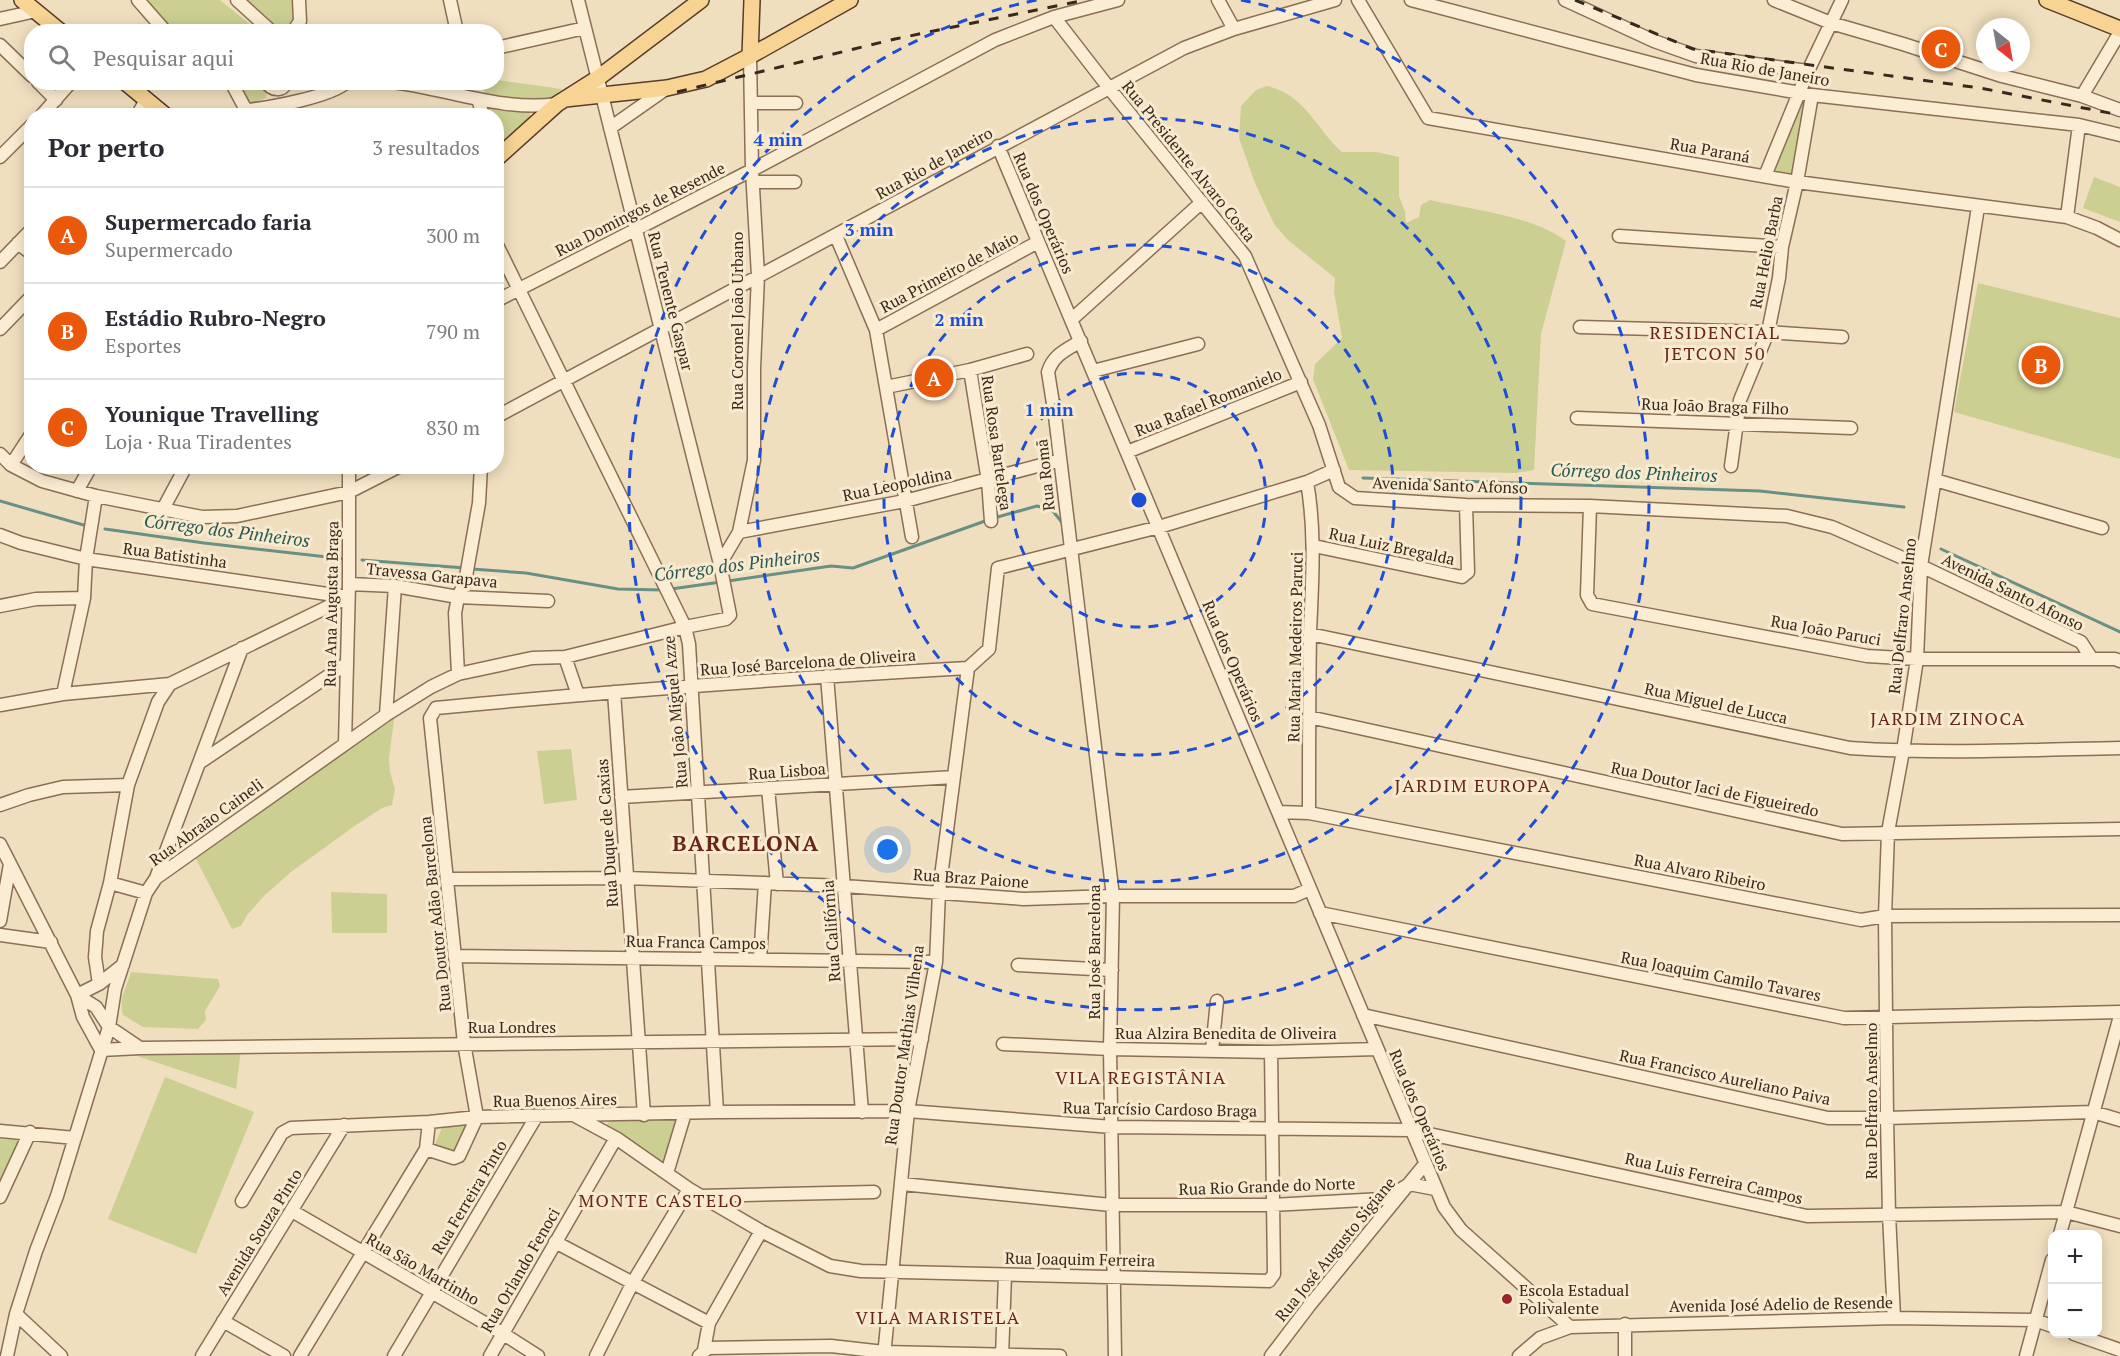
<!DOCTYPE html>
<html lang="pt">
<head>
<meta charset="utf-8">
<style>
	body { margin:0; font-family:"PT Serif",serif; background:#f7f7f7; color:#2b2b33 }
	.controls { position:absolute; right:18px; bottom:18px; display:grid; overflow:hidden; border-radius:12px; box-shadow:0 3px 15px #0003 }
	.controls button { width:54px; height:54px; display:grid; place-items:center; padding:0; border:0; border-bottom:2px solid #e1e1e2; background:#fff; color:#2b2b33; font:30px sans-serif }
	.compass { position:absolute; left:1976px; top:18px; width:54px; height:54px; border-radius:50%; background:#fff; box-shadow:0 3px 15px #0003; rotate:149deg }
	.you { position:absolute; left:888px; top:850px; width:21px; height:21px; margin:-15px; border:4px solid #fff; border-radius:50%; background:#1a73e8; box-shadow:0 0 0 9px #1a73e833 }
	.badge { display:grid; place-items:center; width:39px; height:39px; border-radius:50%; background:#ea580c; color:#fff; font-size:20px; font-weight:700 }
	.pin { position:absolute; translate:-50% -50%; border:3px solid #fff; box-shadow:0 2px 6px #0006 }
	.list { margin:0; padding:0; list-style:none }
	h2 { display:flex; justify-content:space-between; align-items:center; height:78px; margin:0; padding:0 24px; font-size:26px }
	h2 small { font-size:20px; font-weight:400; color:#7c7c81 }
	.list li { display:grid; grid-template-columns:39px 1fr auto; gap:18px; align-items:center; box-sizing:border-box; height:96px; padding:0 24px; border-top:2px solid #e1e1e2 }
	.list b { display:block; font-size:22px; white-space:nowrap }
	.list p { margin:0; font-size:20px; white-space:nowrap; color:#7c7c81 }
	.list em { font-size:20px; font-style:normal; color:#7c7c81 }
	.icon { flex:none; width:33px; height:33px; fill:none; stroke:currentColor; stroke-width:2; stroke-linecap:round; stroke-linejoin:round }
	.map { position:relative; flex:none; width:2120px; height:1356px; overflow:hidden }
	.search { position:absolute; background:#fff; box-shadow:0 3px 15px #0003; left:24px; top:24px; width:480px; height:66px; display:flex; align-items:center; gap:15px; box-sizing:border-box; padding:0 21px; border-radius:24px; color:#7c7c81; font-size:22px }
	.panel { position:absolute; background:#fff; box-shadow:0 3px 15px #0003; left:24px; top:108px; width:480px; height:366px; border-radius:24px }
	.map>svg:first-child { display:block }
	.green { fill:#cbcf92 }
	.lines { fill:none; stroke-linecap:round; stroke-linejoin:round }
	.stream { stroke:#699085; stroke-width:3 }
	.minor-casing { stroke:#8a6f56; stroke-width:15 }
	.major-casing { stroke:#573d2b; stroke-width:18 }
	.minor { stroke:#fbedd3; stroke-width:12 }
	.major { stroke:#f7d394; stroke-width:15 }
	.rail { stroke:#39281c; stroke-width:3; stroke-dasharray:10 10; stroke-linecap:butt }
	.ring { fill:none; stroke:#1d4ed8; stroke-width:3; stroke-dasharray:10 8 }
	.poi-dot { fill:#9d232a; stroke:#f7eacf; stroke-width:2 }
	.labels { text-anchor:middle; stroke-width:6; stroke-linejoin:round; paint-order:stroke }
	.street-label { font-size:16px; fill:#39281c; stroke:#f7eacf }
	.poi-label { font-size:16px; fill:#39281c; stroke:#f7eacf; text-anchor:start }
	.neighbourhood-label { font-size:18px; letter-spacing:1.5px; fill:#682518; stroke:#f7eacf }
	.water-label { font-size:18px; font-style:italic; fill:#2a5954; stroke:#f7eacf }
	.district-label { font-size:22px; font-weight:bold; letter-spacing:1.5px; fill:#682518; stroke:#f7eacf }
	.centre { fill:#1d4ed8; stroke:#f7eacf; stroke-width:3 }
	.ring-label { font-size:18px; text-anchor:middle; font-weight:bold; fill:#1d4ed8; stroke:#f7eacf; stroke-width:6; stroke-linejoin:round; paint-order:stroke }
</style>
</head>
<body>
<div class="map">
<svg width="2120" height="1356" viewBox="0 0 2120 1356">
	<rect width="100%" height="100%" fill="#f0dfbf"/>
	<path class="green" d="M143,0h77l38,31h-76l-15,-7z
		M241,0h56l1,17 -10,14h-13z
		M497,80l65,9 -11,10 -6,3 -59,-8 -7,-11 17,-1z
		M234,83h33l-1,15 -22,8z
		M1267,86c38,8 49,43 75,66h34l23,5v39l6,16 1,11 13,-6 2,-12 9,-5c42,10 101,15 136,41l-25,93 -7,136 -18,3 -167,-3 -36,-91 2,-15 27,-26 -8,-46 1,-14 -47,-38 -14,-16 -19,-41 -16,-45 2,-32 15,-16z
		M1800,97h9l-15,82 -25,-5z
		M485,105l45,6v10l-33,30 -1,-35 -8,-1z
		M2094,177l26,10v35l-37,-14z
		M1978,283l142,35v141l-166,-47z
		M395,713l-6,45 1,14 5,17 -3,16 -10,3 -26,17 -65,47 -26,23 -18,20 -6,11 -9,3 -36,-70z
		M571,749l6,51 -33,4 -7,-53z
		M331,892l56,2v39h-55z
		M131,972l87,7 2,7 -15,25 1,9 -8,9 -55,-2 -20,-12c-5,-16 4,-28 8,-43z
		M135,1042h107l-6,47 -105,-35z
		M165,1077l89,35 -58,142 -88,-35z
		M610,1119h71l-14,49 -59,-39 -1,-4z
		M473,1120l-16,32 -23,-5 10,-24z
		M0,1139l21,1 -21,47z"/>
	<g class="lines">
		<path class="stream" d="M1363,478l397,13 144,16
			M0,501l87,25
			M994,518l43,-12 15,4 12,15
			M105,529l99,14 141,16
			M1941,549l179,83
			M362,560l103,8
			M472,569l54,4 92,16 44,1
			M728,581l103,-15 22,2 135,-48
			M671,589l50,-7"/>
		<defs>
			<path id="minor" d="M138,0l28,32
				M237,0l35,32
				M450,0l7,32
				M1218,0l16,29
				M1358,0l70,118 369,64 270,35 30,11 23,12
				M1411,0l285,75 116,20 267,30 41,10
				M1565,0l89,41 42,15 112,15
				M1774,0l57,23 72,21 99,32 80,20 38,14
				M1054,17l55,71 136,168 74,169 20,62 16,11 111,7 124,1 197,10 45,11 89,39 160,76 11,17h23l5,2
				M0,19l36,-8
				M293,32l7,-11 -1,-21
				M0,45l32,31
				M496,48l89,-20
				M38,82l18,18
				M231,82l15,28c23,-2 84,-13 101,-28
				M266,82c6,9 16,10 21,0
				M392,82c54,6 110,30 165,22
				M2082,96l38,-64
				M478,99l5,17
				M752,103h44
				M41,116l30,-34
				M137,116l9,-16
				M610,128l57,-40
				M998,146l446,1061 17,23 109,97
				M0,157l32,-32
				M1765,176l43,-105 34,-71
				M753,182h42
				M2067,217l12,-92
				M836,236l40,94 36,207
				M1619,236l163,11
				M18,243l14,11
				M496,243l189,384 4,17 28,468
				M0,262l32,-33
				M496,301l256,-131 243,-130 59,-23 64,-17
				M1071,320l131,-118
				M1580,327l188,5 74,5
				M0,329l32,-33
				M876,330l162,-88
				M1081,341c-15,9 -28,14 -33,31l7,44 58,480 -3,153 5,307
				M970,370l18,111 3,40
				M1093,371l105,-27
				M886,387l84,-17 57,-16
				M496,417l688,-369 50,-19 101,-29
				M1577,418l274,10
				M1127,452l174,-70
				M0,454l11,11 31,16 54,15 106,21 35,-1 112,-24 51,-26
				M11,465l21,-32
				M1731,466l9,-66 28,-68 11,-54 3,-31 15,-65 15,-87
				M1935,480l167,48
				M1307,482c9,51 5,101 3,151 -1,60 -1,120 -1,180
				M77,491l14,-25
				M1590,506l-3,89 5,9 275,52 50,3h175
				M163,509l23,-43
				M739,532l166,-31 155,-41
				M0,535l21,8 65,16 262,38
				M1314,546l148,31 6,-5 -2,-67
				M720,564l19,-32 15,-72v-92l4,-92 -6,-106 -2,-114
				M349,584l46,2 63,11 90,4
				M0,606l36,-7 48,-1
				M1310,634l540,114c90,6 180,2 270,0
				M565,657l13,38
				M968,668l21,-19 9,-81 161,-41 148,-45 27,-12
				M458,674l-3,-61 3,-16 7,-15 14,-79 2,-37
				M827,676l35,436
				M614,692l30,423
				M63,694l21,-96 2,-39 10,-63
				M0,705l63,-11 107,-10 178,-87
				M386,715l9,-129
				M1309,717l533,117 278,-5
				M345,743l4,-159v-118
				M199,763l147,-99
				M768,788l9,96
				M621,797l333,-20
				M0,805l29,-10 34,-8 65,-2
				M1278,812l31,1 552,107 24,-4 235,-1
				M0,844l77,151 22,-11 24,-19
				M156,878l86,-230
				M448,879l179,-1 217,8 180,13 89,-3h181l16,-7
				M110,883l36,10
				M1320,913l524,105 276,-6
				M0,921l10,-57
				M0,935l51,7
				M456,956l480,6
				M760,959l5,-76
				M1018,965l94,5
				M99,984l-4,-27 2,-26 13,-48 18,-98 30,-83 12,-18
				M1363,1015l465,103h59l206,-6 27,8
				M1003,1044l107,5 161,3 106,-3
				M140,1048l-31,-21 -13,-20 -19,-12 6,22 18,33 39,-2 782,-9
				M1212,1050l5,-49
				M577,1117l39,21 73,51 72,42 69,35 31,5 408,10 5,-7 -3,-222
				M0,1131l75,7
				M426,1149l28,9 5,-2 18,-39 -13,-74 -34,-325 6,-10c177,-17 354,-30 532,-40
				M667,1173l18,-60
				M902,1184l209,21h161l110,-6 13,-6 14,-9 26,5
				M701,1196l173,-4
				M0,1197l30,-65
				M242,1201l40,-68 9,-5 138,-6 48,-5 240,-5 191,-1 204,16 299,3 396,86 259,-4 54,14
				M292,1211l210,122 36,23
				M2060,1234l60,-218
				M555,1242l154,81
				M16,1314l45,42
				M1894,1318l-5,-104 -2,-96 -2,-202 3,-84 15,-81 14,-92 4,-93 57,-359
				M223,1321l61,35
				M1625,1324v32
				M2074,1334l46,16
				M704,1350l5,-27 52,-92
				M7,1356l9,-42 20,-63 21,-55 52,-169 6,-38 31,-96 10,-15 230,-163 45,-28 27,-13 74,-16 33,-1 120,-30 41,-8 4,-4 -10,-51 -142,-564
				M202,1356l142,-231
				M300,1356l126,-207 3,-27
				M394,1356l142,-239
				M490,1356l126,-218
				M596,1356l37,-74 56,-93
				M699,1356l9,-8 123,-2 53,6 176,4
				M884,1356l24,-245 28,-149 3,-70 29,-224
				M1002,1356l3,-81
				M1271,1356l38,-50 116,-142
				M1519,1356l21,-18 30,-11 324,-9 141,2 17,6
				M2026,1356l26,-96"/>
			<path id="major" d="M22,0l39,32
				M2047,0l73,29
				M750,56l2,-56
				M125,82l41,34
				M565,99l102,-11 39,-9 44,-23 100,-56
				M496,159l61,-55 41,-26 103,-78"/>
		</defs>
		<use href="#minor" class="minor-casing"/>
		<use href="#major" class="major-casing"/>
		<use href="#minor" class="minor"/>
		<use href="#major" class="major"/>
		<path class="rail" d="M1575,0l118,49 287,39 140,27
			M677,92l218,-53 190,-39"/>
	</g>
	<g class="ring">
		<circle cx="1139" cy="500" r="127"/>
		<circle cx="1139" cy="500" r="255"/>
		<circle cx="1139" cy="500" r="382"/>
		<path d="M1241 0A510 510 0 1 1 1037 0"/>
	</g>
	<circle class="poi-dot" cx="1507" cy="1299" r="6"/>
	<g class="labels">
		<g class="street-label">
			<text transform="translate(1765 69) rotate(10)" y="6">Rua Rio de Janeiro</text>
			<text transform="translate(1710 150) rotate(10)" y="6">Rua Paraná</text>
			<text transform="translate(1189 161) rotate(51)" y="6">Rua Presidente Alvaro Costa</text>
			<text transform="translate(934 163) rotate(-29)" y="6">Rua Rio de Janeiro</text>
			<text transform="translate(640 209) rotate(-27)" y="6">Rua Domingos de Resende</text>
			<text transform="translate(1044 213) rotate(67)" y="6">Rua dos Operários</text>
			<text transform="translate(1766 252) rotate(-79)" y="6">Rua Helio Barba</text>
			<text transform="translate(949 272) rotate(-28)" y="6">Rua Primeiro de Maio</text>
			<text transform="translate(671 301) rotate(76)" y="6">Rua Tenente Gaspar</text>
			<text transform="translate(737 321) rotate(-90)" y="6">Rua Coronel João Urbano</text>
			<text transform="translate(1208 402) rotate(-22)" y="6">Rua Rafael Romanielo</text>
			<text transform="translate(1715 406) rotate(2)" y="6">Rua João Braga Filho</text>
			<text transform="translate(997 443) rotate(82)" y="6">Rua Rosa Bartelega</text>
			<text transform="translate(1045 475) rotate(-96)" y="6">Rua Romã</text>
			<text transform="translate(897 484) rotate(-12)" y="6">Rua Leopoldina</text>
			<text transform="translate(1450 485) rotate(2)" y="6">Avenida Santo Afonso</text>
			<text transform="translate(1392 546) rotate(12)" y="6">Rua Luiz Bregalda</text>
			<text transform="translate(175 555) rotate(8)" y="6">Rua Batistinha</text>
			<text transform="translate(432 575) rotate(6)" y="6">Travessa Garapava</text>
			<text transform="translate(2013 592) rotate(26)" y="6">Avenida Santo Afonso</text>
			<text transform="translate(331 604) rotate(-89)" y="6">Rua Ana Augusta Braga</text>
			<text transform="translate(1902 616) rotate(-84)" y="6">Rua Delfraro Anselmo</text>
			<text transform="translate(1826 630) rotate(10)" y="6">Rua João Paruci</text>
			<text transform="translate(1295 647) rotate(-89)" y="6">Rua Maria Medeiros Paruci</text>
			<text transform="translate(1233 661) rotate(67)" y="6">Rua dos Operários</text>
			<text transform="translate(808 662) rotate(-4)" y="6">Rua José Barcelona de Oliveira</text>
			<text transform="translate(1716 703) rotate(12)" y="6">Rua Miguel de Lucca</text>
			<text transform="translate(675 712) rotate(-95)" y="6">Rua João Miguel Azze</text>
			<text transform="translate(787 771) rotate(-4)" y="6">Rua Lisboa</text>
			<text transform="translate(1715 789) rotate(12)" y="6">Rua Doutor Jaci de Figueiredo</text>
			<text transform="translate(206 822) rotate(-36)" y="6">Rua Abraão Caineli</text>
			<text transform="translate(607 833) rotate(-94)" y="6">Rua Duque de Caxias</text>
			<text transform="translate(1700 872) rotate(11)" y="6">Rua Alvaro Ribeiro</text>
			<text transform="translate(971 878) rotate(4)" y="6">Rua Braz Paione</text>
			<text transform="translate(435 914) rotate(-96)" y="6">Rua Doutor Adão Barcelona</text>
			<text transform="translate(831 931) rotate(-94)" y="6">Rua Califórnia</text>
			<text transform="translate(696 942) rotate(1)" y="6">Rua Franca Campos</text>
			<text transform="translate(1094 952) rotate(-90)" y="6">Rua José Barcelona</text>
			<text transform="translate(1721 976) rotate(11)" y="6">Rua Joaquim Camilo Tavares</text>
			<text x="512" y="1033">Rua Londres</text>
			<text x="1226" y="1039">Rua Alzira Benedita de Oliveira</text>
			<text transform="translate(904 1045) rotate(-82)" y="6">Rua Doutor Mathias Vilhena</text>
			<text transform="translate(1725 1077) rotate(12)" y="6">Rua Francisco Aureliano Paiva</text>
			<text transform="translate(555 1100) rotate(-1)" y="6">Rua Buenos Aires</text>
			<text transform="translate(1871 1101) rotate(-90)" y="6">Rua Delfraro Anselmo</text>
			<text transform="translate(1160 1109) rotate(1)" y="6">Rua Tarcísio Cardoso Braga</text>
			<text transform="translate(1420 1110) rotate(67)" y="6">Rua dos Operários</text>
			<text transform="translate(1714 1178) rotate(13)" y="6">Rua Luis Ferreira Campos</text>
			<text transform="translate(1267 1186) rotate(-2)" y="6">Rua Rio Grande do Norte</text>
			<text transform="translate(469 1197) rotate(-59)" y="6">Rua Ferreira Pinto</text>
			<text transform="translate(259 1232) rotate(-58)" y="6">Avenida Souza Pinto</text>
			<text transform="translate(1335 1249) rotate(-51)" y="6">Rua José Augusto Sigiane</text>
			<text transform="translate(1080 1259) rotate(1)" y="6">Rua Joaquim Ferreira</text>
			<text transform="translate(423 1269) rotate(30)" y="6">Rua São Martinho</text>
			<text transform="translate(520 1270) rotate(-60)" y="6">Rua Orlando Fenoci</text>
			<text transform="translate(1781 1304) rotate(-1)" y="6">Avenida José Adelio de Resende</text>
		</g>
		<g class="poi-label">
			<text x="1519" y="1296">Escola Estadual<tspan x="1519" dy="18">Polivalente</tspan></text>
		</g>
		<g class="neighbourhood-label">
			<text x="1715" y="339">RESIDENCIAL<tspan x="1715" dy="21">JETCON 50</tspan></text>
			<text x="1948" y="725">JARDIM ZINOCA</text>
			<text x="1473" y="792">JARDIM EUROPA</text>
			<text x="1141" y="1084">VILA REGISTÂNIA</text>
			<text x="661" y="1207">MONTE CASTELO</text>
			<text x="938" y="1324">VILA MARISTELA</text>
		</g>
		<g class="water-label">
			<text transform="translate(1634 473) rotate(2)" y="6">Córrego dos Pinheiros</text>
			<text transform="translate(227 531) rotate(7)" y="6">Córrego dos Pinheiros</text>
			<text transform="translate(737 565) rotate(-7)" y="6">Córrego dos Pinheiros</text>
		</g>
		<g class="district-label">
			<text x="746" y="851">BARCELONA</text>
		</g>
	</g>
	<circle cx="1139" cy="500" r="9" class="centre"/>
	<g class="ring-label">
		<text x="778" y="146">4 min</text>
		<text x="869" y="236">3 min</text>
		<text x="959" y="326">2 min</text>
		<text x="1049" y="416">1 min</text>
	</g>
</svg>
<div class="controls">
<button>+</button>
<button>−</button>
</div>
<svg class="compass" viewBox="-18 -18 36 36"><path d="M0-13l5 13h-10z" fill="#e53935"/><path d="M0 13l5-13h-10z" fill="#7c7c81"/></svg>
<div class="you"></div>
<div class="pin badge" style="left:934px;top:378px">A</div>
<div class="pin badge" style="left:2041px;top:365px">B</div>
<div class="pin badge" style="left:1941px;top:49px">C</div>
<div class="search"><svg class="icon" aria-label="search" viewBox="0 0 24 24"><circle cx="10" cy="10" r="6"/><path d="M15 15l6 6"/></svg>Pesquisar aqui</div>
<section class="panel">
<h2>Por perto<small>3 resultados</small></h2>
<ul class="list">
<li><span class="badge">A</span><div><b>Supermercado faria</b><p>Supermercado</p></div><em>300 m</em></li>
<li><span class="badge">B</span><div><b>Estádio Rubro-Negro</b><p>Esportes</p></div><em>790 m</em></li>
<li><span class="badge">C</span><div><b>Younique Travelling</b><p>Loja · Rua Tiradentes</p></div><em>830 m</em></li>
</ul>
</section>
</div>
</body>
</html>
